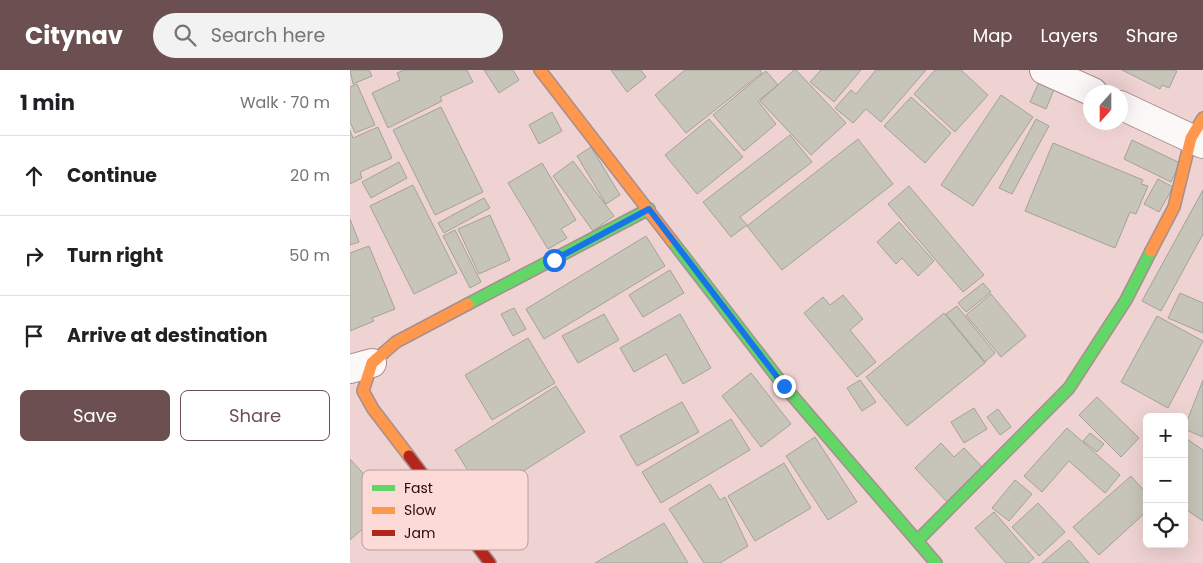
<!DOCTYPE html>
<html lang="en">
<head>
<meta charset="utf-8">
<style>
	body { margin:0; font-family:Poppins,sans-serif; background:#f2f2f2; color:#202124 }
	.controls { position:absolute; right:15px; bottom:15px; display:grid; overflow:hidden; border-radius:8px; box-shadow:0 5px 20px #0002 }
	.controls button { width:45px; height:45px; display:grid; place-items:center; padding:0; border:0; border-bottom:1px solid #e0e0e0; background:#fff; color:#202124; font:25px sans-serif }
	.compass { position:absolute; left:733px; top:15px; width:45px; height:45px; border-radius:50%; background:#fff; box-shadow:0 5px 20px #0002; rotate:201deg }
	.stop { position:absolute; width:15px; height:15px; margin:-11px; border:4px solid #1a73e8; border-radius:50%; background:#fff }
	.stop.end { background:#1a73e8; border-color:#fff; box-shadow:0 1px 5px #0008 }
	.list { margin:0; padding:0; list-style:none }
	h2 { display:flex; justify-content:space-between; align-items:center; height:65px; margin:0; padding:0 20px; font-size:21px }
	h2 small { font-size:16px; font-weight:400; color:#757577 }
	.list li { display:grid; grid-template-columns:32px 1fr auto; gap:15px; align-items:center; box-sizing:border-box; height:80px; padding:0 20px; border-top:1px solid #e0e0e0 }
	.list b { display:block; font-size:19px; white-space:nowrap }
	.list em { font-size:16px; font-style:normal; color:#757577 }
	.actions { display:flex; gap:10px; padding:15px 20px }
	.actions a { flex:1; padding:11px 0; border:1px solid #6c5051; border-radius:8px; text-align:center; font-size:18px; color:#6c5051 }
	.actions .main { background:#6c5051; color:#fff }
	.icon { flex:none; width:28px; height:28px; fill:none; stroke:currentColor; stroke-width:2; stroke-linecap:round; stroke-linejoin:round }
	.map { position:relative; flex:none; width:853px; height:493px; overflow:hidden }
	header { display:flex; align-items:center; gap:30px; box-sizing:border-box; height:70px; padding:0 25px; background:#6c5051; color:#fff }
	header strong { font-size:24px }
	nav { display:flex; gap:28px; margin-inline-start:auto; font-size:18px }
	.search { width:350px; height:45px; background:#f2f2f2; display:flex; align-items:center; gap:12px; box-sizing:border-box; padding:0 18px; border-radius:28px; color:#757577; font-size:19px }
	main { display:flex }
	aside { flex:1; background:#fff }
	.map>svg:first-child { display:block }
	.building { fill:#c7c4b9; stroke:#a4a297 }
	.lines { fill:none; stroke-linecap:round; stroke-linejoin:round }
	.street-casing { stroke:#a88e8d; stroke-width:30 }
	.fast-casing { stroke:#a88e8d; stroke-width:14 }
	.slow-casing { stroke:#a88e8d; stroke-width:14 }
	.jam-casing { stroke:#a88e8d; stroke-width:14 }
	.street { stroke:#fcf8f8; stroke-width:28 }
	.fast { stroke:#63d668; stroke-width:11 }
	.slow { stroke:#ff974d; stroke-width:11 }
	.jam { stroke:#b3261e; stroke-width:11 }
	.route { stroke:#1a73e8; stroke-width:6 }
	.key { fill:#fcdad8; stroke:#bc9c9a; stroke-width:1 }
	.key-label { font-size:14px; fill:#260a0b }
</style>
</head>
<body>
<header>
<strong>Citynav</strong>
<div class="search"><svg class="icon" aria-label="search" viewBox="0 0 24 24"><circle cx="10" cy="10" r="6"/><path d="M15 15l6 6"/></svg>Search here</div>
<nav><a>Map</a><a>Layers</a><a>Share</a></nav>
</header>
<main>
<aside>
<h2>1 min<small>Walk · 70 m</small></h2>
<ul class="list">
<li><svg class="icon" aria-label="ahead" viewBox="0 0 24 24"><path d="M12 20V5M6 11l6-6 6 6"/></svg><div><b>Continue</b></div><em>20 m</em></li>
<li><svg class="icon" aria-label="right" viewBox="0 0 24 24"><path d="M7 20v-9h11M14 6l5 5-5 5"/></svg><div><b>Turn right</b></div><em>50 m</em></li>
<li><svg class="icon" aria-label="arrive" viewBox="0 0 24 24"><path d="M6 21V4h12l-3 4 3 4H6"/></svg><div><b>Arrive at destination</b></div></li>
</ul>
<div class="actions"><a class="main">Save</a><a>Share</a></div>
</aside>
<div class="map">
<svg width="853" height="493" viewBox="0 0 853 493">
	<rect width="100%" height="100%" fill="#eed3d2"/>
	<path class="building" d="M0,0h19l3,6 -19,8z
		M54,0h63l6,12 -33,15 2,4 -54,27 -16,-35 28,-13 -3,-7z
		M134,0h29l6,10 -20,13z
		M261,0h30l5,7 -19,15z
		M335,0h75l2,3 -76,60 -31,-38z
		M444,0h2l50,53 -35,32 -51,-54z
		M471,0h40l-27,32 -24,-20z
		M526,0h50l-45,52 -15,-13 -13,14 -18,-15 16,-18 5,4z
		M585,0h26l27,25 -33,37 -41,-38z
		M772,0h52l3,1 -8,17 -7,-3 -2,4z
		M416,1l12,14 -20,16 18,23 -32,27 -31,-36z
		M690,10l15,7 -9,22 -16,-7z
		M7,14l18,41 -20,8 -5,-11v-35z
		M651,25l32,22 -60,89 -32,-21z
		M561,27l40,36 -26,30 -41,-37z
		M91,37l42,85 -48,23 -42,-85z
		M202,42l10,19 -23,13 -10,-19z
		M359,49l34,38 -46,37 -32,-39z
		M686,49l13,7 -37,68 -13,-6z
		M28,57l14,31 -32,14 2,6 -12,6v-54l3,8z
		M440,65l22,27 -72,55 7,8 -16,12 -28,-35z
		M508,69l35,45 -111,86 -35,-44z
		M782,70l48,23 -9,19 -47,-23z
		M703,73l90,37 -2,4 7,2 -12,28 -6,-2 -15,36 -90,-37z
		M241,77l29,48 -14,9 -29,-48z
		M223,91l41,55 -21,15 -40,-55z
		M49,92l8,16 -36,20 -9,-16z
		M192,93l34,57 -15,9 6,9 -19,11 -40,-66z
		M808,109l15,8 -14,25 -15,-8z
		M63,115l44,88 -43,21 -44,-88z
		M559,116l75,89 -21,17 -75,-88z
		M853,120v44l-42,77 -19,-10z
		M134,128l6,10 -46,25 -6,-10z
		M140,145l20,45 -31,14 -21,-45z
		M0,149l9,23 -9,3z
		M549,152l35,39 -16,15 -16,-18 -6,6 -19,-22z
		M105,160l26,52 -11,6 -27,-52z
		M296,166l19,30 -121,73 -18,-30z
		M19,176l26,63 -23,9 2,3 -24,10v-78z
		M320,200l14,23 -41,24 -14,-22z
		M633,213l8,9 -25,20 -8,-9z
		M830,223l23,10v30l-35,-15z
		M641,224l35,42 -25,21 -35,-42z
		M493,225l20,24 -13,11 26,32 -19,15 -53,-64 19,-16 7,8z
		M607,236l38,47 -10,9 -39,-48z
		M164,238l12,21 -13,7 -12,-22z
		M594,243l41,50 -78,63 -41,-49z
		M254,244l15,26 -41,23 -16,-27z
		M330,244l31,54 -28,16 -17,-30 -32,18 -14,-24z
		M807,246l46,25 -35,67 -47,-26z
		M178,268l27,45 -63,37 -27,-45z
		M401,303l40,51 -30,23 -39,-51z
		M510,310l16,22 -14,9 -15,-23z
		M853,310v57l-19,-8z
		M206,316l29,46 -101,64 -29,-46z
		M747,327l42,41 -18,19 -42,-42z
		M332,332l17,30 -62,34 -17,-30z
		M624,338l13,21 -23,14 -13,-21z
		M648,339l13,18 -11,8 -13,-18z
		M381,349l19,31 -89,53 -19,-31z
		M717,358l53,47 -15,18 -36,-32 -27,31 -18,-16z
		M740,363l14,11 -7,8 -14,-11z
		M465,367l42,65 -29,18 -42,-64z
		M834,367l19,13v71l-19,-13z
		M591,373l13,14 10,-9 20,21 -36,34 -33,-35z
		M0,389l41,45 -41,36z
		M434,393l27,45 -56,33 -27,-45z
		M781,406l16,18v17l-48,44 -26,-28z
		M665,410l17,14 -23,27 -17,-13z
		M360,414l10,16 5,-3 23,49 -28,17h-16l-35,-54z
		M688,433l27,29 -26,24 -27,-29z
		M644,442l40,46 -6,5h-22l-31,-35z
		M314,453l24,40h-93z
		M719,470l20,23h-47z"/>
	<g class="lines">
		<defs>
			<path id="street" d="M694,0l49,22
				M770,35l83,39
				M0,299l22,-6"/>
			<path id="fast" d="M322,171l112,145 152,177
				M118,234l181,-95
				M567,471l152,-153 57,-88 25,-49"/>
			<path id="slow" d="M190,0l132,171
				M801,181l23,-44 17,-69 12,-20
				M59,386l-36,-47 -10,-18 9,-28 24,-21 72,-38"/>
			<path id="jam" d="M59,386l81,107"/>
		</defs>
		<use href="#street" class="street-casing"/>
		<use href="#fast" class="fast-casing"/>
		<use href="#slow" class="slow-casing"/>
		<use href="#jam" class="jam-casing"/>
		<use href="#street" class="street"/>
		<use href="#fast" class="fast"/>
		<use href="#slow" class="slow"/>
		<use href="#jam" class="jam"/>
	</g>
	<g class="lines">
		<path class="route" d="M204,190l95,-51 135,177"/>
	</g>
	<rect x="12" y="400" width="166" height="80" rx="8" class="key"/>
	<rect x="22" y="415" width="23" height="6" fill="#63d668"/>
	<rect x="22" y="437" width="23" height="7" fill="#ff974d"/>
	<rect x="22" y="460" width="23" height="6" fill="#b3261e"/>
	<g class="key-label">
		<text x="54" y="423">Fast</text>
		<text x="54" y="445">Slow</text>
		<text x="54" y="468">Jam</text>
	</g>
</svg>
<div class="controls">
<button>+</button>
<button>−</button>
<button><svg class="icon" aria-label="locate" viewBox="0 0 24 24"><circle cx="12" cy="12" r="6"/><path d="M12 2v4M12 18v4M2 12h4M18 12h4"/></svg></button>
</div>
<svg class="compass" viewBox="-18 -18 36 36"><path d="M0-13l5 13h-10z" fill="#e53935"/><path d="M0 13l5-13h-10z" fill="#757577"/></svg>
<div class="stop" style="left:204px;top:190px"></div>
<div class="stop end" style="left:434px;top:316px"></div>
</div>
</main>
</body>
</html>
